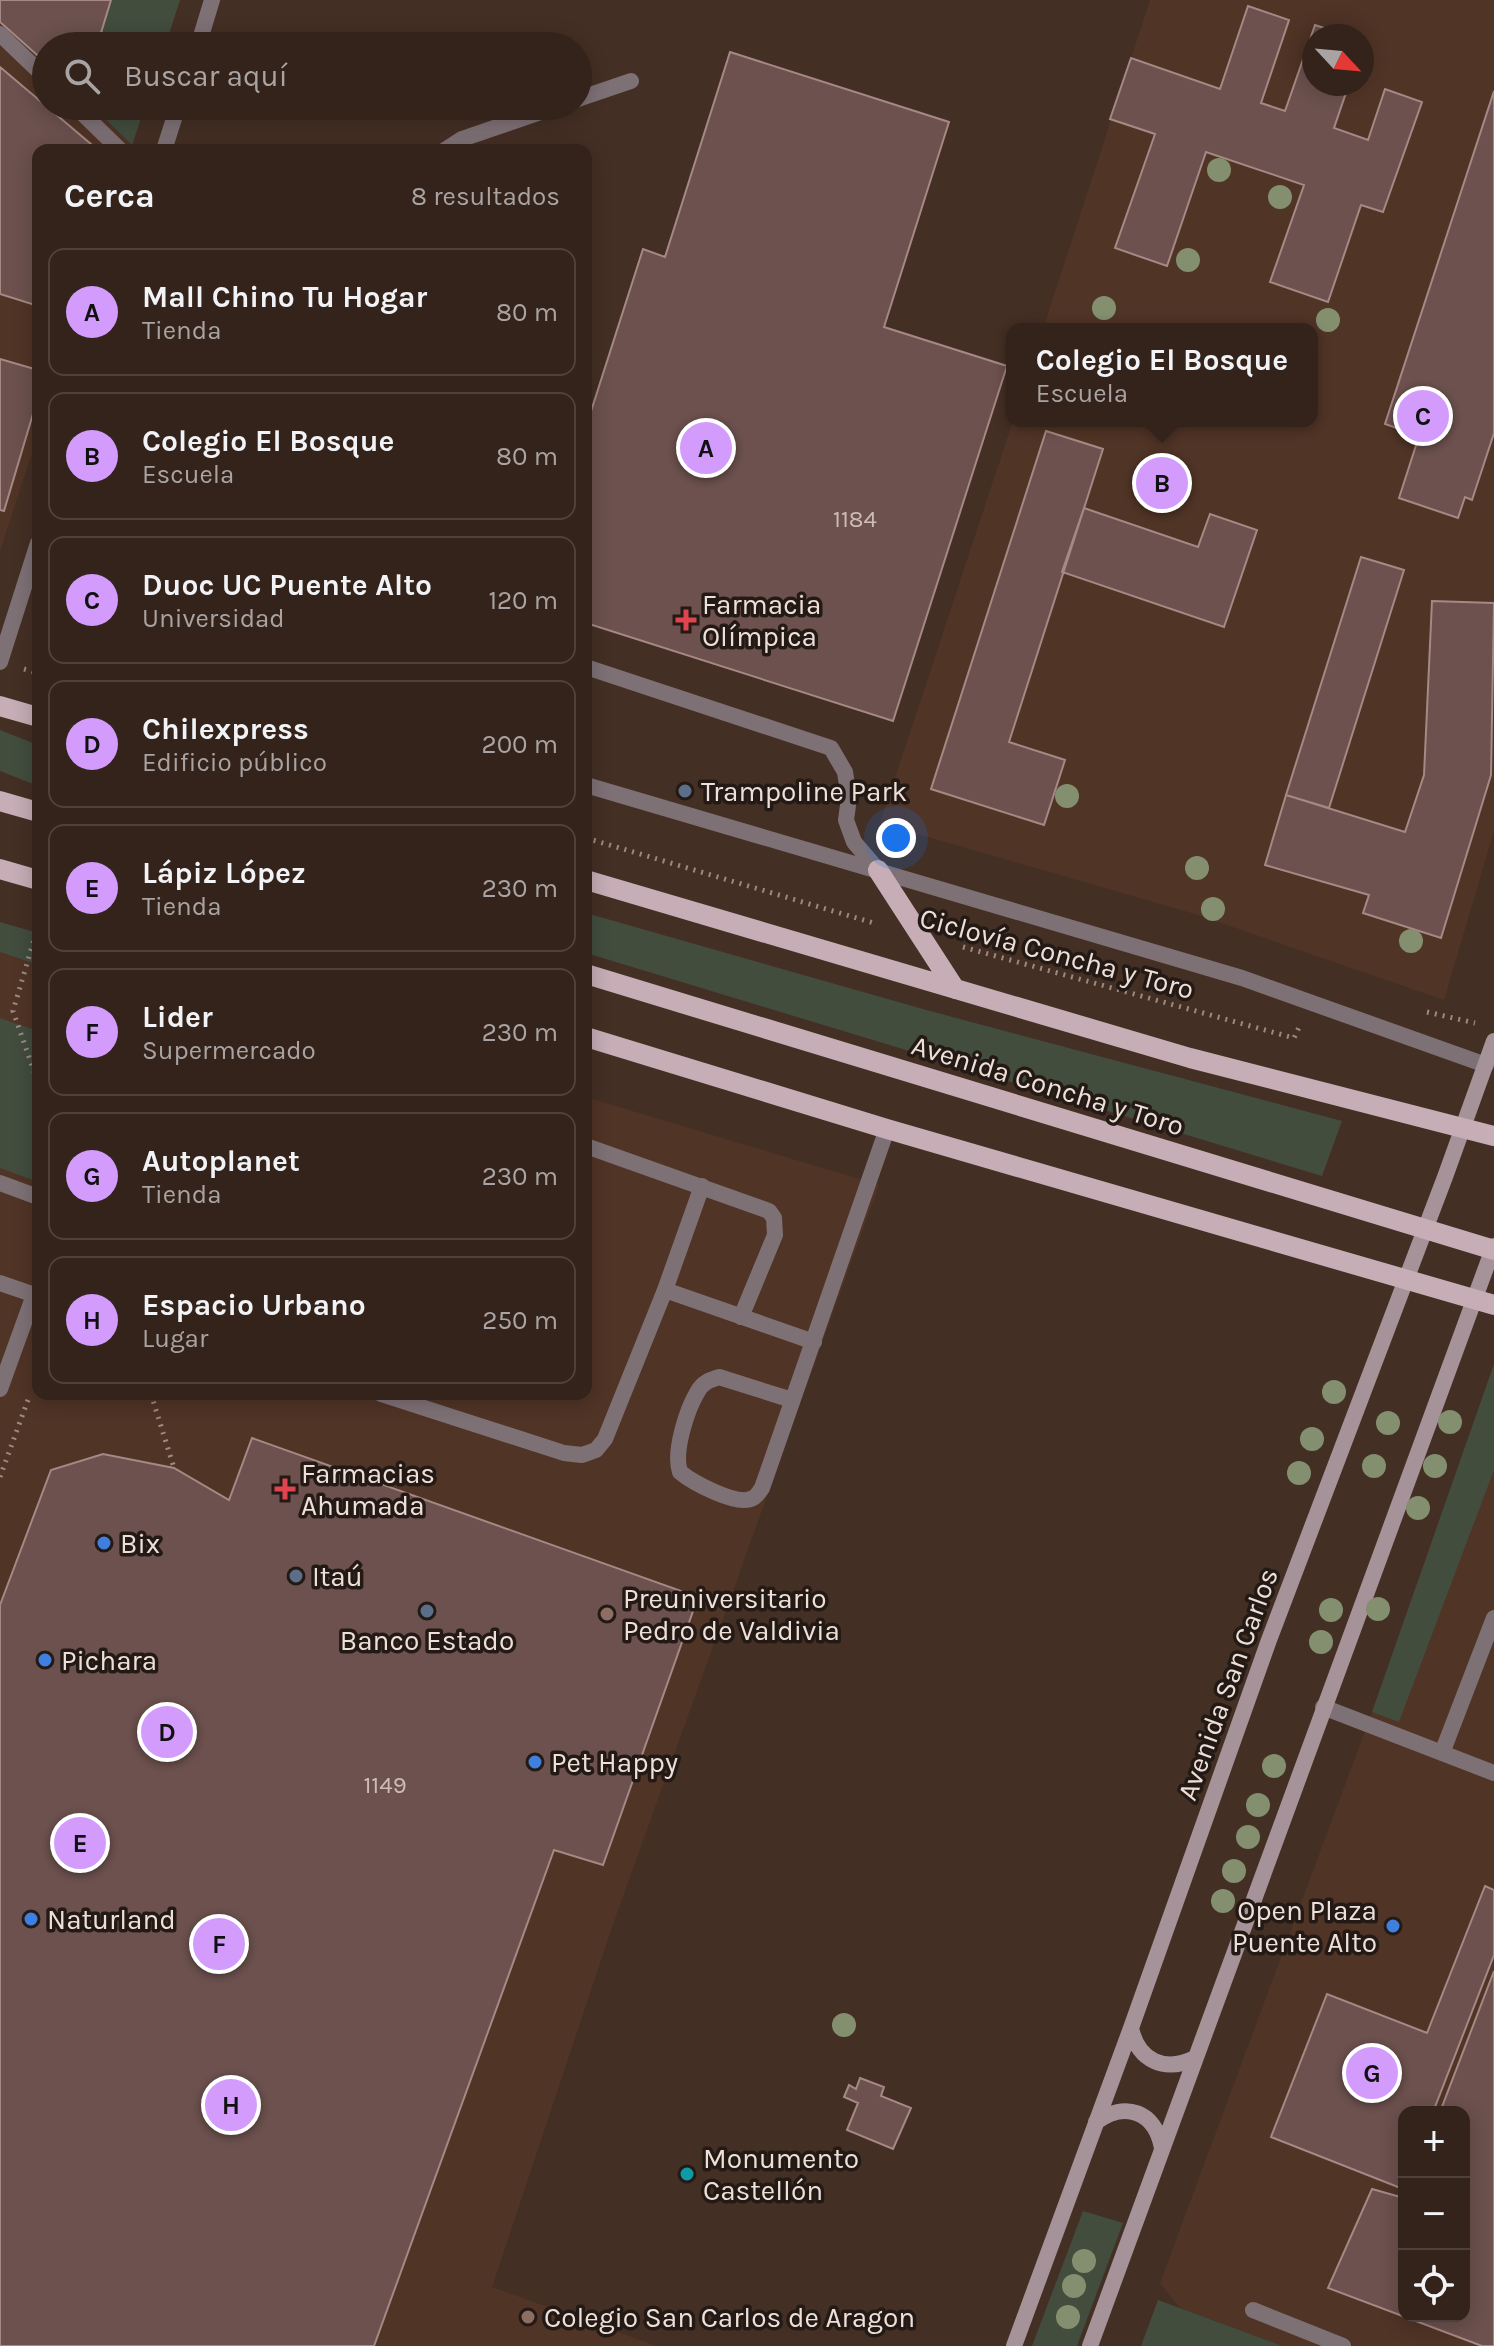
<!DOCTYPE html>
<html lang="es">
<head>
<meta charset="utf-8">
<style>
	body { margin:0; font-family:Karla,sans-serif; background:#3e2f28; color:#f1f3f6 }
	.controls { position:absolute; right:24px; bottom:24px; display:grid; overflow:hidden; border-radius:16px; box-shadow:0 4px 20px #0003 }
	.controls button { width:72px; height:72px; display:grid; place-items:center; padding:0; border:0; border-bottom:2px solid #4e403a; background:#33231b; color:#f1f3f6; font:40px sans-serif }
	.compass { position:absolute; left:1302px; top:24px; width:72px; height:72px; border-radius:50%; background:#33231b; box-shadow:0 4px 20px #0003; rotate:116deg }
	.you { position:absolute; left:896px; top:838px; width:28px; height:28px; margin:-20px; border:6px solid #fff; border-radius:50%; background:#1a73e8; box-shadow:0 0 0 12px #1a73e833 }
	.badge { display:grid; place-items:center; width:52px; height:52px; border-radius:50%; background:#d39cfc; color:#111; font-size:26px; font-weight:700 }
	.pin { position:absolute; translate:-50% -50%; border:4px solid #fff; box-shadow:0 2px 8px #0006 }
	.popup { position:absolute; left:1006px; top:323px; width:312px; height:104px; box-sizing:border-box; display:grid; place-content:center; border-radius:16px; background:#33231b; filter:drop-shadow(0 2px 6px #0005); font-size:26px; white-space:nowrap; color:#a9a4a3 }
	.popup b { font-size:30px; color:#f1f3f6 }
	.popup::after { content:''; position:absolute; left:50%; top:100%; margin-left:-16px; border:16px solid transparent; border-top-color:#33231b }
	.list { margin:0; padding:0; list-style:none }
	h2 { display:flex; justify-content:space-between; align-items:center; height:104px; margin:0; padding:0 32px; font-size:34px }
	h2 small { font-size:26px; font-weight:400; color:#a9a4a3 }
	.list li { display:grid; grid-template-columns:52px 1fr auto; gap:24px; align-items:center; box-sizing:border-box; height:128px; margin:0 16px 16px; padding:0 16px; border:2px solid #4e403a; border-radius:16px }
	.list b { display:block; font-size:30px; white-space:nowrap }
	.list p { margin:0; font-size:26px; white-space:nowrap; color:#a9a4a3 }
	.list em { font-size:26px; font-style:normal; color:#a9a4a3 }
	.icon { flex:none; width:44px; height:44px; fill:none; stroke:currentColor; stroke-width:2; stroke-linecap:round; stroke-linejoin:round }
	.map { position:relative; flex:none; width:1494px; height:2346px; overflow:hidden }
	.search { position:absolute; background:#33231b; box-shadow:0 4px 20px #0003; left:32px; top:32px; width:560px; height:88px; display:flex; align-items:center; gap:20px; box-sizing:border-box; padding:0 28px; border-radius:44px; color:#a9a4a3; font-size:30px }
	.panel { position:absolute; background:#33231b; box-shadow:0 4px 20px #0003; left:32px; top:144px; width:560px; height:1256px; border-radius:16px }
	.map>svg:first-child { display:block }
	.built { fill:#503426; fill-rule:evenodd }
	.green { fill:#424d3e }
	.building { fill:#6c514e; stroke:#a68884; stroke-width:2 }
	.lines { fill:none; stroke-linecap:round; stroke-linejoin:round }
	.path { stroke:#9b8a81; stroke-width:5; stroke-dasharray:2 6; stroke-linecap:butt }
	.service { stroke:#7e7176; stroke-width:16 }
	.minor { stroke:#7e7176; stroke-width:16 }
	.tertiary { stroke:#7e7176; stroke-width:16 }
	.secondary { stroke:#a6939a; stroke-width:16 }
	.primary { stroke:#c6adb6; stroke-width:20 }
	.tree { fill:#838f6f }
	.health-dot { fill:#e0444e; stroke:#241a15; stroke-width:3 }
	.service-dot { fill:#5c6f8a; stroke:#241a15; stroke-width:3 }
	.shop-dot { fill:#3f7fe0; stroke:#241a15; stroke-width:3 }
	.education-dot { fill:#8d6e63; stroke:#241a15; stroke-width:3 }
	.culture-dot { fill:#0f9aa8; stroke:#241a15; stroke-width:3 }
	.labels { text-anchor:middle; stroke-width:7; stroke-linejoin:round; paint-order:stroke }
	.number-label { font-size:24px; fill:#cebcb6 }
	.poi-label { font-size:28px; fill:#eee0d9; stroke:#241a15; text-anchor:start }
	.street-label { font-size:28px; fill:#eee0d9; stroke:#241a15 }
</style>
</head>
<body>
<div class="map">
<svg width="1494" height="2346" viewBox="0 0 1494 2346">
	<rect width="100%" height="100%" fill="#442f24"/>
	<path class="built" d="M0,0h180l-15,46h-119v60h99l-14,44h-93v285l-38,116z
		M1150,0h344v831l-50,169 -246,-85 -318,-92 133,-402h299v-92h-269zM1314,36h48v48h-48z
		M0,952l38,13v429h548v-297l293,88 -267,742 -120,360 165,59h-657z
		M1494,1364v982h-211l-103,-38 -20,-25 212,-571zM1404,2112h60v204h-60z"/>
	<path class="green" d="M111,0h69l-15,46h-68z
		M92,106h53l-13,39z
		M0,730l38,15v41l-38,-15z
		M586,913l344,98 412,110 -20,55 -736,-223z
		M0,922l38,11v32l-38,-13z
		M0,1018l38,13v151l-38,-14z
		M1494,1364v106l-95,252 -27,-10z
		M1083,2211l40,12 -46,123h-45z
		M1158,2300l125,46h-142z"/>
	<path class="building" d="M0,0h111l-14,46h-51v17l-46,-41z
		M1248,6l41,14 -28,83 24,8 30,-86 34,11h-35v48h35l-15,44 34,12 17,-51 37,13 -39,110 -22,-7 -33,97 -58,-20 34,-97 -98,-33 -39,114 -52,-18 40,-114 -45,-15 21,-61 89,31z
		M730,52l219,70 -65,205 123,39 -114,355 -307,-98v-196l57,-178 22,8z
		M0,67l98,83h-60v156l-38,-12z
		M1494,91v342l-22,67 -7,-3 -7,21 -59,-20 20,-62 -34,-12z
		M0,359l38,11v27l-34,114 -4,-1z
		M1046,431l57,18 -94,293 56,18 -21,65 -113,-36z
		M1084,508l114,39 12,-33 47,16 -33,97 -162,-55z
		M1361,557l43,13 -75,238 -43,-13z
		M1432,601l62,2 -3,172 -50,163 -78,-25 6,-18 -104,-30 21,-70 119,37 19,-57z
		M252,1438l446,159 -95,268 -49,-15 -180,496h-374v-741l51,-135 52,-16 71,14 55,32z
		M1485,1886l9,4v65l-61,157h-29l-1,77 -132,-52 56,-143 100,39z
		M1494,1971v375h-12l-154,-58 44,-99 32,9v118h60v-204h-24z
		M860,2078l24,9 -3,9 30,12 -18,41 -46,-19 11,-27 -14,-6 5,-12 7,4z"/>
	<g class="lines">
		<path class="path" d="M24,669l14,4
			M586,838l291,86
			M38,926l-25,85 25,72
			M963,947l331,91 6,-13
			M1427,1012l48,11
			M151,1394l23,74
			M0,1477l29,-80"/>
		<path class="service" d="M0,34l46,44
			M578,99l53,-18
			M75,106l45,44
			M445,150l17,-11 96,-33
			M586,667l245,81 14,24 4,26 -3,22 8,22 24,28
			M586,1146l183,65 5,7 1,17 -34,82
			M0,1183l38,14
			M0,1283l38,13
			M665,1290l149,52
			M0,1389l34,-94
			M381,1394l183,59 18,2 14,-5 9,-11 60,-149 37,-104
			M792,1400l-73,-23c-9,3 -16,5 -21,14 -11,18 -25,61 -18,81 12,10 57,35 73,26 4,-2 6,-6 9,-10l125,-359
			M1323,1707l171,66
			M1442,1753l52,-135
			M1253,2310l90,36"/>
		<path class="minor" d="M586,785l656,193 244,87"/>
		<path class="tertiary" d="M198,46l14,-46
			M164,150l14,-44
			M0,662l38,-119"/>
		<path class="secondary" d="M1131,2028c7,33 34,45 64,30
			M1096,2122c29,-21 59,-11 66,26
			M1014,2346l117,-318 138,-388 176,-463 49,-136
			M1090,2346l404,-1100"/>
		<path class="primary" d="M0,706l38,11
			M0,801l38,11
			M0,869l38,11
			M878,870l77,119
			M586,880l604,178 304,78
			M586,974l908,276
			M586,1037l301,92 607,176"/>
	</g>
	<g class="tree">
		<circle cx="1219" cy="170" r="12"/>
		<circle cx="1280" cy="197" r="12"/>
		<circle cx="1188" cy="260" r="12"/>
		<circle cx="1104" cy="308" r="12"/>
		<circle cx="1328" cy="320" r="12"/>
		<circle cx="1067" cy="796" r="12"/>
		<circle cx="1197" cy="868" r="12"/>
		<circle cx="1213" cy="909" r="12"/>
		<circle cx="1411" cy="941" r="12"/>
		<circle cx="1334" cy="1392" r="12"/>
		<circle cx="1450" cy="1422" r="12"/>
		<circle cx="1388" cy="1423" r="12"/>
		<circle cx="1312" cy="1439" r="12"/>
		<circle cx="1374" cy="1466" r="12"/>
		<circle cx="1435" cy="1466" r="12"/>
		<circle cx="1299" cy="1473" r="12"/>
		<circle cx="1418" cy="1508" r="12"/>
		<circle cx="1378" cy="1609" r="12"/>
		<circle cx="1331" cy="1610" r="12"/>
		<circle cx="1321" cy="1642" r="12"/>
		<circle cx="1274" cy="1766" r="12"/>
		<circle cx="1258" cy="1805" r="12"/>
		<circle cx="1248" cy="1837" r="12"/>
		<circle cx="1234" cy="1871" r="12"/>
		<circle cx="1223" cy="1901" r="12"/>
		<circle cx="844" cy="2025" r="12"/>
		<circle cx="1084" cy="2261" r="12"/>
		<circle cx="1074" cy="2286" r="12"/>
		<circle cx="1068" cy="2317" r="12"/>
	</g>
	<g class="health-dot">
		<path d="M682 608h8v8h8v8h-8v8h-8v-8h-8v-8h8z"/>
		<path d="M281 1477h8v8h8v8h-8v8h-8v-8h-8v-8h8z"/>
	</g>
	<g class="service-dot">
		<circle cx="685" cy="791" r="8"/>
		<circle cx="296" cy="1576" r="8"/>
		<circle cx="427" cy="1611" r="8"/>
	</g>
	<g class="shop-dot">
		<circle cx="104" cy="1543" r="8"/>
		<circle cx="45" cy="1660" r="8"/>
		<circle cx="535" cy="1762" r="8"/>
		<circle cx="31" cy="1919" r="8"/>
		<circle cx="1393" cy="1926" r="8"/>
	</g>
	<g class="education-dot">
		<circle cx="607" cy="1614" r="8"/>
		<circle cx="528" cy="2317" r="8"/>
	</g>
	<circle class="culture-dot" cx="687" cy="2174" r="8"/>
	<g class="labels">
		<g class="number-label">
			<text x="855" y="527">1184</text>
			<text x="385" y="1793">1149</text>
		</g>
		<g class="poi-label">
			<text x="702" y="614">Farmacia<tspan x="702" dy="32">Olímpica</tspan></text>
			<text x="701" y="801">Trampoline Park</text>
			<text x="301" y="1483">Farmacias<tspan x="301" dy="32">Ahumada</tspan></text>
			<text x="120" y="1553">Bix</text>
			<text x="312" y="1586">Itaú</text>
			<text x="623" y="1608">Preuniversitario<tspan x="623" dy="32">Pedro de Valdivia</tspan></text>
			<text x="427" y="1650" text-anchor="middle">Banco Estado</text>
			<text x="61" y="1670">Pichara</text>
			<text x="551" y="1772">Pet Happy</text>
			<text x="1377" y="1920" text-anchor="end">Open Plaza<tspan x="1377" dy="32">Puente Alto</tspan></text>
			<text x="47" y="1929">Naturland</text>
			<text x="703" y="2168">Monumento<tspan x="703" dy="32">Castellón</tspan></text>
			<text x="544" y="2327">Colegio San Carlos de Aragon</text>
		</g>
		<g class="street-label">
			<text transform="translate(1057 953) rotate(15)" y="10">Ciclovía Concha y Toro</text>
			<text transform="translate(1048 1085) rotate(17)" y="10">Avenida Concha y Toro</text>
			<text transform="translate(1227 1684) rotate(-70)" y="10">Avenida San Carlos</text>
		</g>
	</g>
</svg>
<div class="controls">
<button>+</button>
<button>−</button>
<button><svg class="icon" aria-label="locate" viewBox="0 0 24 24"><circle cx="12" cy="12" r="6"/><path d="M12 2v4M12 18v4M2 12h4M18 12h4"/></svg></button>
</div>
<svg class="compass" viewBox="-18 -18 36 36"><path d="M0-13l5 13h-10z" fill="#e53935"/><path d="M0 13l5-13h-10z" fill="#a9a4a3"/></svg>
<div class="you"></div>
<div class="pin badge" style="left:706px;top:448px">A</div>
<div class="pin badge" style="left:1162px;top:483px">B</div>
<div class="popup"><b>Colegio El Bosque</b>Escuela</div>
<div class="pin badge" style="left:1423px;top:416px">C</div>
<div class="pin badge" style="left:167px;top:1732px">D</div>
<div class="pin badge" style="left:80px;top:1843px">E</div>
<div class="pin badge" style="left:219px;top:1944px">F</div>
<div class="pin badge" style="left:1372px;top:2073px">G</div>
<div class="pin badge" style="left:231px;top:2105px">H</div>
<div class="search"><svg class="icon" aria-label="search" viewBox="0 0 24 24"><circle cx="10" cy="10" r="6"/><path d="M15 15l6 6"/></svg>Buscar aquí</div>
<section class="panel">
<h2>Cerca<small>8 resultados</small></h2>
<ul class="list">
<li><span class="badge">A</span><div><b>Mall Chino Tu Hogar</b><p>Tienda</p></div><em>80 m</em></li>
<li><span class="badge">B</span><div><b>Colegio El Bosque</b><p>Escuela</p></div><em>80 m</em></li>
<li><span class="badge">C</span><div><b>Duoc UC Puente Alto</b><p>Universidad</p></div><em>120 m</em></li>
<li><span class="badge">D</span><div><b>Chilexpress</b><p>Edificio público</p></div><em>200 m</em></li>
<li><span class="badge">E</span><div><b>Lápiz López</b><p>Tienda</p></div><em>230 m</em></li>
<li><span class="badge">F</span><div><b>Lider</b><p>Supermercado</p></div><em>230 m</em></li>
<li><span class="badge">G</span><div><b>Autoplanet</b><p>Tienda</p></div><em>230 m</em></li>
<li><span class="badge">H</span><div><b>Espacio Urbano</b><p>Lugar</p></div><em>250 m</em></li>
</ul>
</section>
</div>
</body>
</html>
